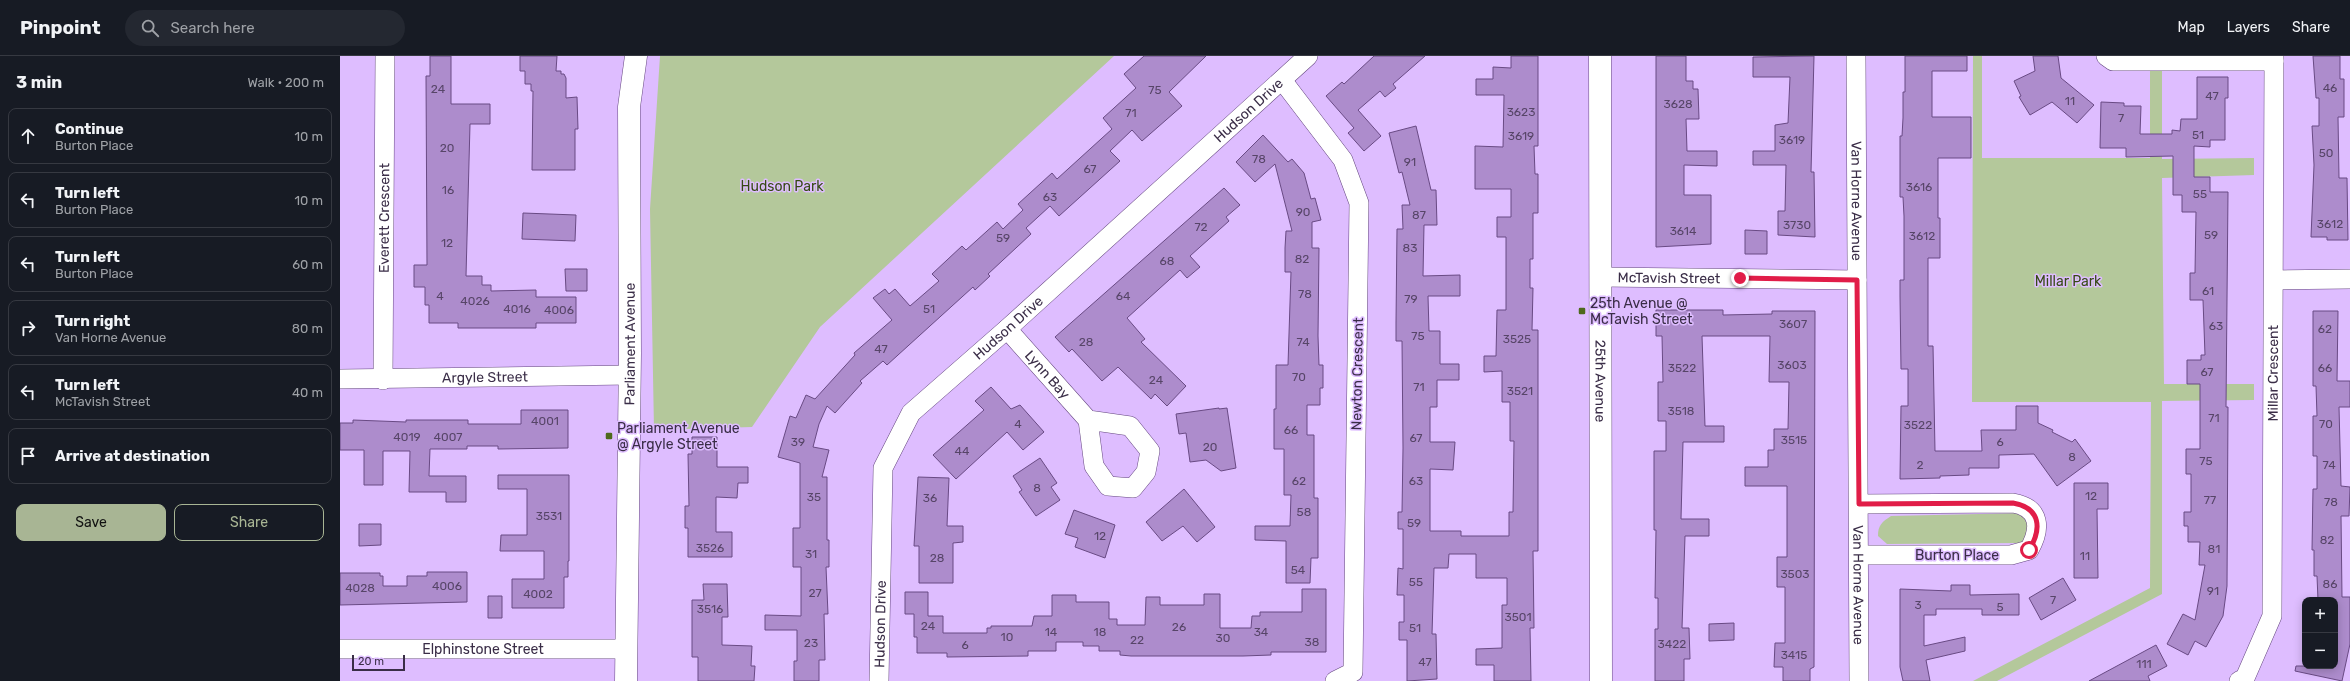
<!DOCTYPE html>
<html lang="en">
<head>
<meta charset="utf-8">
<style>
	body { margin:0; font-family:Rubik,sans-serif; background:#242831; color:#f1f3f6 }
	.controls { position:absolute; right:12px; bottom:12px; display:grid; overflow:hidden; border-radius:8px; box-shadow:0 2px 10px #0003 }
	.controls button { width:36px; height:36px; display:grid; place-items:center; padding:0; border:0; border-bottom:1px solid #363941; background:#171b24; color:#f1f3f6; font:20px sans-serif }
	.scale { position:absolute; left:12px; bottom:10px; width:53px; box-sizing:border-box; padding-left:4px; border:2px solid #3a2d47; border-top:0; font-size:11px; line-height:14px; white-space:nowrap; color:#3a2d47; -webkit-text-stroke:3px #debdff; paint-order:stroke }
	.stop { position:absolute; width:12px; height:12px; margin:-9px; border:3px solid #e11d48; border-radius:50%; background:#fff }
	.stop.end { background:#e11d48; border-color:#fff; box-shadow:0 1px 4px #0008 }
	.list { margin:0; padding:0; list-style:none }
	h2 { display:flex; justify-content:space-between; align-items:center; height:52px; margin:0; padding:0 16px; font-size:17px }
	h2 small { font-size:13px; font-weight:400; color:#9ea1a6 }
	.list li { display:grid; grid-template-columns:26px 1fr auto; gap:12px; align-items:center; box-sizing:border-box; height:56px; margin:0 8px 8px; padding:0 8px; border:1px solid #363941; border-radius:8px }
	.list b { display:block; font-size:15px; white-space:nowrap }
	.list p { margin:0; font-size:13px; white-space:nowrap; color:#9ea1a6 }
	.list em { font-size:13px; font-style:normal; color:#9ea1a6 }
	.actions { display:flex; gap:8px; padding:12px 16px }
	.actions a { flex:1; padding:9px 0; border:1px solid #a8b594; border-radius:8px; text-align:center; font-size:14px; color:#a8b594 }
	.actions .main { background:#a8b594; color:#111 }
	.icon { flex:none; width:22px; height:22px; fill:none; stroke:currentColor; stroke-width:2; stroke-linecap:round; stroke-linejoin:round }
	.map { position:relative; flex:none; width:2010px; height:625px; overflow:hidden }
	header { display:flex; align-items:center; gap:24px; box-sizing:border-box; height:56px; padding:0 20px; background:#171b24; border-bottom:1px solid #363941 }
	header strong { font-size:19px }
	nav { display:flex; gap:22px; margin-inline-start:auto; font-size:14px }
	.search { width:280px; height:36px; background:#242831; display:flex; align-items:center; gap:10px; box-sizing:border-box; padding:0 14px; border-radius:22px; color:#9ea1a6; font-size:15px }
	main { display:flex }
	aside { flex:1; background:#171b24 }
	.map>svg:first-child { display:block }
	.green { fill:#b4c89b }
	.building { fill:#ad8ccc; stroke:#694a84 }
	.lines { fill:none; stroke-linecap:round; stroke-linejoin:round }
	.street-casing { stroke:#64467f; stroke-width:20 }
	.secondary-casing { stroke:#64467f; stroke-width:23 }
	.street { stroke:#fff; stroke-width:19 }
	.secondary { stroke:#fff; stroke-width:22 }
	.route { stroke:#e11d48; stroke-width:5 }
	.poi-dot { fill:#4e691c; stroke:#debdff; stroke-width:1.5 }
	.labels { text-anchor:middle; stroke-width:3; stroke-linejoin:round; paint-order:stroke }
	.number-label { font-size:12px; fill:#574568 }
	.street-label { font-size:14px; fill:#3a2d47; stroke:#debdff }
	.park-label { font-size:14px; fill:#364a14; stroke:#debdff }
	.poi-label { font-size:14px; fill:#3a2d47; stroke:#debdff; text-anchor:start }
</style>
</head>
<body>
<header>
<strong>Pinpoint</strong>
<div class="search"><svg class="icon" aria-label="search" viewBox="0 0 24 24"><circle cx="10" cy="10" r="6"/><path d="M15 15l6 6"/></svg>Search here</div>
<nav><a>Map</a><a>Layers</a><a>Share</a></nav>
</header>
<main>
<aside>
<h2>3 min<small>Walk · 200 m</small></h2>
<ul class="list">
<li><svg class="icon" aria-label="ahead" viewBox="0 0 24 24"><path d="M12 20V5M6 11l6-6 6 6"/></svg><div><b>Continue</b><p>Burton Place</p></div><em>10 m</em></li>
<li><svg class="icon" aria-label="left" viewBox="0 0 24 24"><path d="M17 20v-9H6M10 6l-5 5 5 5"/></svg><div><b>Turn left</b><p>Burton Place</p></div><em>10 m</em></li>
<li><svg class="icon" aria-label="left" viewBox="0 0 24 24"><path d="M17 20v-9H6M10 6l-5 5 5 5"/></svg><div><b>Turn left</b><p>Burton Place</p></div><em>60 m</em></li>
<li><svg class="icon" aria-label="right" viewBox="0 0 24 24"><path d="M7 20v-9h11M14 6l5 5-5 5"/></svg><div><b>Turn right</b><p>Van Horne Avenue</p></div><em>80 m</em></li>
<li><svg class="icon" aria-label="left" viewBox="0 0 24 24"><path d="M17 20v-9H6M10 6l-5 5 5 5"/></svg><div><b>Turn left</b><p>McTavish Street</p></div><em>40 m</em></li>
<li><svg class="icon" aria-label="arrive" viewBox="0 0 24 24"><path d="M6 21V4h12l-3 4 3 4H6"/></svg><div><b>Arrive at destination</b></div></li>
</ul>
<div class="actions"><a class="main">Save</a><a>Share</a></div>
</aside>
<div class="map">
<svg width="2010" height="625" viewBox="0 0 2010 625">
	<rect width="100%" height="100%" fill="#debdff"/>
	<path class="green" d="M320,0h454l-294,271 -68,100 -98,3 -4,-221z
		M1633,0h9v102h168v-87h12v88l92,-1v17l-92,3 2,206h90v16l-92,1v193l-165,87h-24l177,-93 1,-186h-179z
		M1683,457l9,11 -10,19 -135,1 -9,-8c0,-11 4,-14 13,-20z"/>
	<path class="building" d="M90,0h21v48h39v20h-20l-4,152h16v9h9v6l45,-1v7h40v26h-40v5h-78v-5h-29v-18h-4v-18h-11v-22h13l-1,-189h4z
		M180,0h37l-1,15h5v3h3l2,4v20l11,-1 1,32h-3v41h-43l1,-79h-2v-7h-6v-13h-5z
		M804,0h62l-37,36 13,14 -40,35 -10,-11 -22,21 10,10 -61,55 -9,-10 -24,22 5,6 -43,40 2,2 -15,14 -2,-3 -86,78 -4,-4 -23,20 2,2 -27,30 -8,-7 -8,18 -6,23 16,3 -7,27h5v63h2v27h-3l2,47h-4l1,46h-6v21h-25v-20h3v-31h-32v-15l36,1v-49h-8v-39h7v-65l-22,-6 12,-41 6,2 10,-23 9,4 40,-44 -1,-2 38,-33 -19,-22 12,-9 4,5 6,-5 15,17 29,-25 -7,-7 30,-28 4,4 31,-28 6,7 20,-19 -5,-6 34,-31 5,6 55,-50 -9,-11 33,-30 -12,-14z
		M1034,0h51l-32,28 3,4 -11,9 -5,-6 -22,19 23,26 -17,15 -16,-18 6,-5 -28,-32 16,-14 2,2z
		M1171,0h27v90h-4l1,28h3v39h-5v46h-3v29h3l-1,42h6v221h-5l1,77h-4l1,53h-37v-16h-18v-16l26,-1v-43h5v-27h-31v-24h-27l-1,14h-14l-2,66h4l1,45 -30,2v-41h-8v-18h5v-27h-7l1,-27 5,1v-40h-5v-17h4l1,-64 -1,-107h-6v-18l1,-94h6l-1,-24h8l-8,-33 -3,1 -10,-40 27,-7 15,64h5l1,35h-13l-1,51 37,-1v21h-32l1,35h11v33h19v16h-22v27h-7v35h25l-2,28 -23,-1v62h31v5h48v-24h4l1,-71h-4v-39h-8v-31l-18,1v-16h12l1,-46h9v-73h-9v-20h14v-28h-36v-43l28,1 1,-52h-28v-16h17v-12l18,1z
		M1316,0h30v25h7v8h5l1,30h-13l1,32h30v15l-33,-1v30h27v49l-55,3z
		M1474,0l-3,116h3l1,65 -37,-2v-24h7l1,-46h-33v-14h22v-26l13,-2 2,-46h-37v-20z
		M1565,0h62v15h-35v46h39v41h-33v60h2v40h-12v88h5l2,105h47l-1,-21h35v-24h22v17l15,7 -1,2 20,10 3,-3 16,22 -34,25 -23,-32 -35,1v13h-30v7l-29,1v2l-40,1 1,-73h7v-37h-7l-1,-73v-16h4v-64l-1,-19h-3v-61h2l1,-18v-26h2z
		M1693,0h25l3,22 33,27 -17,18 -25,-21 -22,13 -11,-18 2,-1 -7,-15 21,-10z
		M1973,0h27v23h4v38h-6l1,61h8l1,62h-21v-3h-16l3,-72 -2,-39h7v-28h-3z
		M1857,21h31v21h-3v42h-15v7l-16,-1v31h16v15h18l-2,215h2l-1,179 -4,30 -17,31 -11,-6 -7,14 -21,-11 16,-30 12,6 10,-55h-6l1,-23h-12v-16h-4v-14h7v-38h-5v-25h14v-65h-13v-24h14v-5h4l-2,-55h-13v-27h5l1,-61h-14v-17h-9v-39l-47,1v-9h-26l1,-46 23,1v3h17l-1,28h32v-4l8,1 1,-12h16z
		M923,79l25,27 4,-3 12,14 7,26 4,-1 6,22 -9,2v26h7l-1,88 1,29h4v23h-3v17h-13v30h7v63h4v60h-7l-1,25h-24v-42l-31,-1v-14h35l1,-31h-7v-46h-10v-40h2v-44h12l3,-93h-6v-24l1,-17h6l-17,-67 -20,18 -19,-20z
		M884,132l16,17 -14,12 3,4 -39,35 10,11 -13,11 -7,-8 -53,48 18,21 -4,3 45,44 -19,20 -12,-12 -4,5 -33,-32 -16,14 -30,-32 -3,3 -14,-15z
		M183,157l53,2 -1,26 -53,-2z
		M1405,174l22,1v23h-22z
		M225,213h22v22h-21z
		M1316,254h67v5l49,-1v-3h43l-1,356 -4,2v12h-27v-14h-9l1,-24h10v-56h-8v-30h10v-71h-42v-19h23v-17h6v-21h14l1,-47h-20l1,-46h-68l3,90h19v16h-41l-2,77h28v17h-24l-3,92h7l1,31h-6v22h-29v-52h3v-31h-3l1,-68h-2v-79h12v-30h-8v-39h5l-1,-46h-6z
		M1973,255h25l-1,70h13v26h-11l2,79 9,1 -1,29h-8l1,81h8v47l-8,37 -47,-10 1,-5h39v-66h-17l-1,-24h-3v-26h-2l1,-61h4v-33h-4v-40h4l-1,-30h-3z
		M651,331l20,22 9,-4 24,27 -21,18 -16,-18 -51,47 -23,-24 51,-45 -9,-9z
		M879,352v1l8,-1 9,60 -15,3 -15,-11 -16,2 -4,-29 -7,1 -3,-20z
		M181,354h47v38l-70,1v-3h-31v3h-37l-1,27h37v26h-20v-10h-37l1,-41h-27v34h-19v-35h-24v-27h13v-3l53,2v-2h62v4h53z
		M352,381h25v30h31v16h-10l-1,15 -21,-1v35h16v25h-44v-29h-3v-22h4l-1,-52h4z
		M700,402l17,25 -6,4 9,13 -24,16 -17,-24 3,-2 -9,-14z
		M158,419h71v86h-1v16h-4v31h-52v-29h32v-28h-44l1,-16h26v-46h-29z
		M578,421l31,1 -2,48h16v16l-10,1v40h-34v-37h-5z
		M1734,427h34v26h-11l1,69h-24z
		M844,433l31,38 -18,15 -14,-16 -21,15 -16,-19z
		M734,454l41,15 -10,33 -30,-11 3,-9 -13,-4z
		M19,468h22v21l-22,1z
		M87,516h40v30l-127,3v-32h40v3h3v10h24v-10h20z
		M1723,522l13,22 -35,20 -12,-22z
		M363,528h24l1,33h-6v28l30,1 -1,20h4l-1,15h-56v-24h-6v-57h12z
		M1611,529h19v10l49,-1v21h-37v-6h-46v6h-12v31l41,-9v14l-39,9 4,21h-27l-3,-14v-78l51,2z
		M962,533h24v63h-55v3l-28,1h-112l-11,-1v-4h-21v-5h-16v-4h-27v9h-28v5l-81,1v-4h-30v-16h-3v-23h-9v-22h23v24h15v17h44v-5h4v-2h41l2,-10h18v-21h24v7h33v17h8v6h28l1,-28h14v8h44v-11h16v34h31l1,-12h8v-4h42z
		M148,540h14v22h-14z
		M1394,567v17l-25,1v-17z
		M1816,589l11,21 -19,10 2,5h-61z"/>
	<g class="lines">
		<defs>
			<g id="street">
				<path id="s1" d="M1516,0l3,625"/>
				<path d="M1766,0l7,5h161"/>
				<path d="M942,24l61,80 16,43 -6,469 -18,9"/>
				<path id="s2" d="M1261,221l256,3"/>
				<path d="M1934,224l76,-1"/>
				<path id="s3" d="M667,273l81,91 6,46 14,20 25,2 13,-16 4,-21 -20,-25 -42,-6"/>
				<path id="s4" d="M0,323l289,-4"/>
				<path id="s5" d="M43,324l2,-324"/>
				<path d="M1519,448l154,-1c28,5 28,26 16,47l-18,5h-152"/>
				<path id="s6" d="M0,593h285"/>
				<path id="s7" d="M539,625l4,-213 28,-55 96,-84 301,-273"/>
				<path id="s8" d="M1899,625l6,-3 27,-62 2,-560"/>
			</g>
			<g id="secondary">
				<path id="s9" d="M1260,0l1,625"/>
				<path id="s10" d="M286,625l4,-328 -1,-246 7,-51"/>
			</g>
		</defs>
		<use href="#street" class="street-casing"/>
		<use href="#secondary" class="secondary-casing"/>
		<use href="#street" class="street"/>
		<use href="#secondary" class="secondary"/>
	</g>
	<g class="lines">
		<path class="route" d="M1400,222l117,2 2,224 154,-1c28,5 29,26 16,47"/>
	</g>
	<g class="poi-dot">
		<rect x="1238" y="251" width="8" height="8" rx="2"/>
		<rect x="265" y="376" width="8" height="8" rx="2"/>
	</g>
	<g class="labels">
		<g class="number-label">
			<text x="1990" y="36">46</text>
			<text x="98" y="37">24</text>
			<text x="815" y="38">75</text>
			<text x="1872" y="44">47</text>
			<text x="1730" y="49">11</text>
			<text x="1338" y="52">3628</text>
			<text x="1181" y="60">3623</text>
			<text x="791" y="61">71</text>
			<text x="1781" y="66">7</text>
			<text x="1858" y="83">51</text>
			<text x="1181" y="84">3619</text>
			<text x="1452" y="88">3619</text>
			<text x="107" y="96">20</text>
			<text x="1986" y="101">50</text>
			<text x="919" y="107">78</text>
			<text x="1070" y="110">91</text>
			<text x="750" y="117">67</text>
			<text x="1579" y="135">3616</text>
			<text x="108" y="138">16</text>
			<text x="1860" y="142">55</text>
			<text x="710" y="145">63</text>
			<text x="963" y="160">90</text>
			<text x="1079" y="163">87</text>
			<text x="1990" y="172">3612</text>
			<text x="1457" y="173">3730</text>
			<text x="861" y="175">72</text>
			<text x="1343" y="179">3614</text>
			<text x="1871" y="183">59</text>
			<text x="1582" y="184">3612</text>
			<text x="663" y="186">59</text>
			<text x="107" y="191">12</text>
			<text x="1070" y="196">83</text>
			<text x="962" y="207">82</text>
			<text x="827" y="209">68</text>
			<text x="1868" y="239">61</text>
			<text x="965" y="242">78</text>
			<text x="100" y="244">4</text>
			<text x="783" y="244">64</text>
			<text x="1071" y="247">79</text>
			<text x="135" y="249">4026</text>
			<text x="177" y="257">4016</text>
			<text x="589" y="257">51</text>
			<text x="219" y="258">4006</text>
			<text x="1453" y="272">3607</text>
			<text x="1876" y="274">63</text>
			<text x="1985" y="277">62</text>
			<text x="1078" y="284">75</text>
			<text x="1177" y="287">3525</text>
			<text x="746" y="290">28</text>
			<text x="963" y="290">74</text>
			<text x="541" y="297">47</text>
			<text x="1452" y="313">3603</text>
			<text x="1342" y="316">3522</text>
			<text x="1985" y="316">66</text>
			<text x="1867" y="320">67</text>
			<text x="959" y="325">70</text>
			<text x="816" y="328">24</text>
			<text x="1079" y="335">71</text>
			<text x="1180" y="339">3521</text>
			<text x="1341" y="359">3518</text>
			<text x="1874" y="366">71</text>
			<text x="205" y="369">4001</text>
			<text x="678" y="372">4</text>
			<text x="1986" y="372">70</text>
			<text x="1578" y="373">3522</text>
			<text x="951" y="378">66</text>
			<text x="67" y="385">4019</text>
			<text x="108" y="385">4007</text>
			<text x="1076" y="386">67</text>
			<text x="1454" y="388">3515</text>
			<text x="458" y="390">39</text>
			<text x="1660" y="390">6</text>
			<text x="870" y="395">20</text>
			<text x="622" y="399">44</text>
			<text x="1732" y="405">8</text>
			<text x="1866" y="409">75</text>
			<text x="1580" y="413">2</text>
			<text x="1989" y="413">74</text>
			<text x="959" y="429">62</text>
			<text x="1076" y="429">63</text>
			<text x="697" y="436">8</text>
			<text x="1751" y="444">12</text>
			<text x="474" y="445">35</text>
			<text x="590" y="446">36</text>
			<text x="1870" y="448">77</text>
			<text x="1991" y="450">78</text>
			<text x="964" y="460">58</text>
			<text x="209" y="464">3531</text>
			<text x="1074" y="471">59</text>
			<text x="760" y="484">12</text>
			<text x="1987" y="488">82</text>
			<text x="370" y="496">3526</text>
			<text x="1874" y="497">81</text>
			<text x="471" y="502">31</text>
			<text x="1745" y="504">11</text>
			<text x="597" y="506">28</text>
			<text x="958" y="518">54</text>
			<text x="1455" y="522">3503</text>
			<text x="1076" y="530">55</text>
			<text x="1990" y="532">86</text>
			<text x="107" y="534">4006</text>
			<text x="20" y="536">4028</text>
			<text x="1873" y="539">91</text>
			<text x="475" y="541">27</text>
			<text x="198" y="542">4002</text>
			<text x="1713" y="548">7</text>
			<text x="1578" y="553">3</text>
			<text x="1660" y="555">5</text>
			<text x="370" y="557">3516</text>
			<text x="1178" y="565">3501</text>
			<text x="588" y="574">24</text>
			<text x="839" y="575">26</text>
			<text x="1075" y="576">51</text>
			<text x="711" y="580">14</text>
			<text x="760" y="580">18</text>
			<text x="921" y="580">34</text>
			<text x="667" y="585">10</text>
			<text x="883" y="586">30</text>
			<text x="797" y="588">22</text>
			<text x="972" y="590">38</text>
			<text x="471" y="591">23</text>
			<text x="1332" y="592">3422</text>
			<text x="625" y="593">6</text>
			<text x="1454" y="603">3415</text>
			<text x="1085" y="610">47</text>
			<text x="1804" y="612">111</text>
		</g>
		<g class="street-label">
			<text dy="5" stroke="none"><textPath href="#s7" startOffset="728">Hudson Drive</textPath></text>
			<text dy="5" stroke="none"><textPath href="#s1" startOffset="145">Van Horne Avenue</textPath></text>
			<text dy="5" stroke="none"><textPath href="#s5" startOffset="162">Everett Crescent</textPath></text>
			<text dy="5" stroke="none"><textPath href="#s2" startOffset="68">McTavish Street</textPath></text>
			<text dy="5" stroke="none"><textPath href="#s7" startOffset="404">Hudson Drive</textPath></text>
			<text dy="5" stroke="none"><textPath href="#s10" startOffset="337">Parliament Avenue</textPath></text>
			<text dy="5" stroke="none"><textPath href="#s8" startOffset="317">Millar Crescent</textPath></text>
			<text transform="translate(1017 318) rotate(-89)" y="5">Newton Crescent</text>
			<text dy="5" stroke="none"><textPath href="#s3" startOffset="61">Lynn Bay</textPath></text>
			<text dy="5" stroke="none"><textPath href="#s4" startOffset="145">Argyle Street</textPath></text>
			<text dy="5" stroke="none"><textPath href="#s9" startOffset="325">25th Avenue</textPath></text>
			<text x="1617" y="504">Burton Place</text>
			<text dy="5" stroke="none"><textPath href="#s1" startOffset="529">Van Horne Avenue</textPath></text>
			<text dy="5" stroke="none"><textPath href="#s7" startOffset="57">Hudson Drive</textPath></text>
			<text dy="5" stroke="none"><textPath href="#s6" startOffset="143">Elphinstone Street</textPath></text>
		</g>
		<g class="park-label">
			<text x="442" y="135">Hudson Park</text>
			<text x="1728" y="230">Millar Park</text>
		</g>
		<g class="poi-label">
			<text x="1250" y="252">25th Avenue @<tspan x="1250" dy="16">McTavish Street</tspan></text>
			<text x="277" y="377">Parliament Avenue<tspan x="277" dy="16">@ Argyle Street</tspan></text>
		</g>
	</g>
</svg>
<div class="controls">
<button>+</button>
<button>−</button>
</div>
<div class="scale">20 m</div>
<div class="stop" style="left:1689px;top:494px"></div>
<div class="stop end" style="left:1400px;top:222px"></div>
</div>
</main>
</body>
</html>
